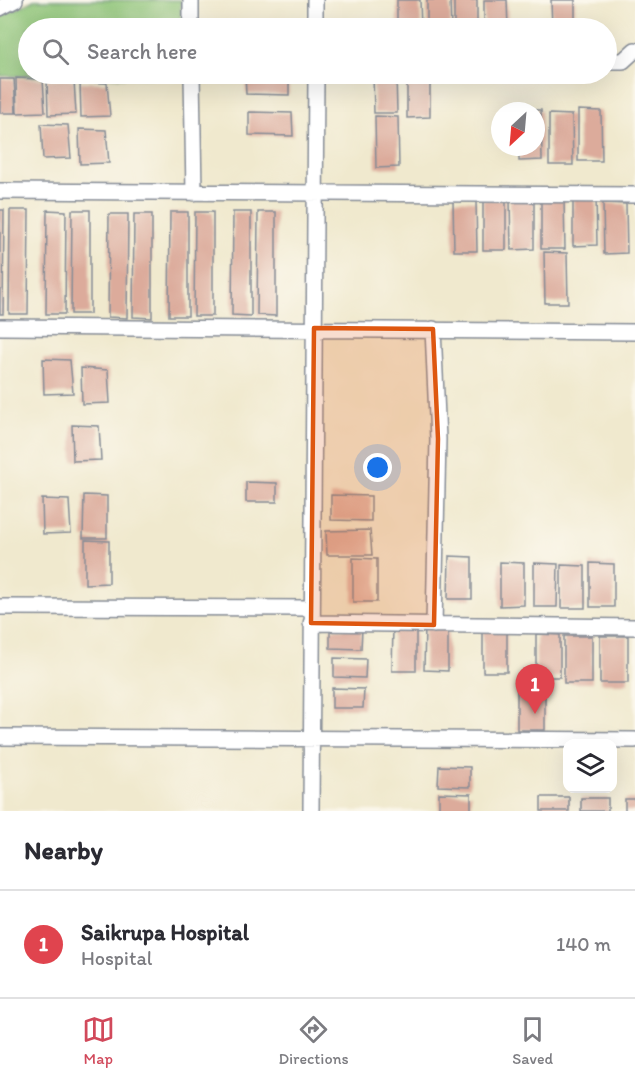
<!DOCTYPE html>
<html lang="en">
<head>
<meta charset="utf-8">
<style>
	body { margin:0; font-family:Itim,sans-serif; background:#f2f2f3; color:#2b2b33 }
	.controls { position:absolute; right:18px; bottom:18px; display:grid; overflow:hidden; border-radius:12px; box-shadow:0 6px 24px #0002 }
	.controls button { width:54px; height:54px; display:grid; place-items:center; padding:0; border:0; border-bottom:2px solid #e1e1e2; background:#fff; color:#2b2b33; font:30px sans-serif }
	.compass { position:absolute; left:491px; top:102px; width:54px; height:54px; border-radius:50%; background:#fff; box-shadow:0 6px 24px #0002; rotate:206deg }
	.you { position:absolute; left:378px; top:468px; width:21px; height:21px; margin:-15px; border:4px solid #fff; border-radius:50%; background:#1a73e8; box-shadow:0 0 0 9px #1a73e833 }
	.badge { display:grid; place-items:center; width:39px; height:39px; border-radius:50%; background:#d1495b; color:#fff; font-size:20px; font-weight:700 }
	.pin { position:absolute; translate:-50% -50px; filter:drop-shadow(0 2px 3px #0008) }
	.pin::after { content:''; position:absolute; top:32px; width:21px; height:18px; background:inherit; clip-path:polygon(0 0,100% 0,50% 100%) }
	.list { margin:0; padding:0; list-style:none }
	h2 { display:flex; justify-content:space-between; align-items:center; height:78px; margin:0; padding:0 24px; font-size:26px }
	h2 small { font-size:20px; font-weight:400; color:#7c7c81 }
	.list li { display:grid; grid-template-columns:39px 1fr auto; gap:18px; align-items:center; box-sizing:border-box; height:108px; padding:0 24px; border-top:2px solid #e1e1e2 }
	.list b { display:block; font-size:22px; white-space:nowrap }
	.list p { margin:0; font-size:20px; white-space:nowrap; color:#7c7c81 }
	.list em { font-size:20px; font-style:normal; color:#7c7c81 }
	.icon { flex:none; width:33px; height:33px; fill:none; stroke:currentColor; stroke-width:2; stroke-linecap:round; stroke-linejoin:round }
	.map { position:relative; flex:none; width:635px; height:811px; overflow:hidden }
	.search { position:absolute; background:#fff; box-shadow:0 6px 24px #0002; left:18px; right:18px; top:18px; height:66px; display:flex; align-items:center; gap:15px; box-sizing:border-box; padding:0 21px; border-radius:33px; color:#7c7c81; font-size:22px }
	.sheet { height:186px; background:#fff }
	nav { display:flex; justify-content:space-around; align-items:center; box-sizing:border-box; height:84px; border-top:2px solid #e1e1e2; background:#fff; font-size:16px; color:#7c7c81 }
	nav a { display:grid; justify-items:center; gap:3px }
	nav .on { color:#d1495b }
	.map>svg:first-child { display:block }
	.green { fill:#8dc477; stroke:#547a6a; stroke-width:1.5 }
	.building { fill:#dcab9b }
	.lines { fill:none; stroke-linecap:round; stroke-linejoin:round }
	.street-casing { stroke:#868c96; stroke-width:18 }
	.street { stroke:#fff; stroke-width:15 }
	.marked { fill:#de5710; fill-opacity:0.2; stroke:#de5710; stroke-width:4.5; stroke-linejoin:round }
</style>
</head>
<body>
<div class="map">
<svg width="635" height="811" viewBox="0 0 635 811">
	<rect width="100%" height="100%" fill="#fbf7ec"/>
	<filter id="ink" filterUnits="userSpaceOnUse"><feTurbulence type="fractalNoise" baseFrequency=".0167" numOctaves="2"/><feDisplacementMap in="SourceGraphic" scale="12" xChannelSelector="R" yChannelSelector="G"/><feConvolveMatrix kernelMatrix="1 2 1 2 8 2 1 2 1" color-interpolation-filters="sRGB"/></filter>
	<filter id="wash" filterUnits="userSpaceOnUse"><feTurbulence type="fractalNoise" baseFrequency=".008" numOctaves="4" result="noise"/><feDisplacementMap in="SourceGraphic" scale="24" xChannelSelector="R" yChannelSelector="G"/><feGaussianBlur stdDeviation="1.35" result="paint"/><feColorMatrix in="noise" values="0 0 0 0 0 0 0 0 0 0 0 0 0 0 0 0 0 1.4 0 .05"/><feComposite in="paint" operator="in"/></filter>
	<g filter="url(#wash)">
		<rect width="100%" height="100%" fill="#f0e9ce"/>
		<path class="green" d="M34,0h147v28h-153v46h153v3l-181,-1v-59z"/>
		<g id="blocks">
			<path class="building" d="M397,0h23l1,28h-24z
				M427,0h23l1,28h-24z
				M454,0h23v28h-23z
				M484,0h23l1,28h-24z
				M551,0h24v28h-23z
				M245,74h44v21l-43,-1z
				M373,74h23l1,39h-23z
				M407,74h23v43l-23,1z
				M16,78l27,1 2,33 -28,1z
				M0,79h14l2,34h-16z
				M47,79l27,1 2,34 -28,1z
				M80,82l27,1 3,33 -29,1z
				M541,110l1,50 -23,1v-14h17v-37z
				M578,110l23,1 1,50h-24z
				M249,112l43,1 1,23 -44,-1z
				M549,114l23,1 1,50h-24z
				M375,116l23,1 1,50 -23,1z
				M41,124l27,1 3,33 -28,1z
				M79,129l27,1 3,33 -29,1z
				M573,195l23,1 1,49 -24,1z
				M541,198l23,1 1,50h-24z
				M483,199l23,1v50h-23z
				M510,199l24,1v49l-23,1z
				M453,200l23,1 1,50h-23z
				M603,203l23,1 1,49 -23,1z
				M0,210h4l-1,104h-3z
				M10,210h19l-1,104h-19z
				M47,210l19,1 -1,103h-19z
				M72,210h18v104h-19z
				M170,212h18v104h-19z
				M195,212h18v104h-19z
				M233,212h18v104l-19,-1z
				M258,212h18v104l-19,-1z
				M109,214h19l-1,104 -19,-1z
				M134,214h18v104l-19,-1z
				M544,252l23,1 1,50h-23z
				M43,359l27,1 3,33 -29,1z
				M81,368l27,2 2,33 -28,1z
				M72,425l27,1 2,34 -28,1z
				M246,482l31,1v19h-31z
				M84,495l23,1v42h-24z
				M331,495l40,1v25l-40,-1z
				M42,499l27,1 2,33 -28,1z
				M370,530l2,25h-45l-1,-24z
				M85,540l24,1v42l-24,1z
				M449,556l23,1v42h-24z
				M353,558l24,1v43h-24z
				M500,562l24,1v42l-24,1z
				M534,563l24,1 -1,43h-23z
				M590,563l24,1v43h-24z
				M561,565l24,1v42h-24z
				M393,627l23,1v43h-24z
				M425,627l23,1v43l-24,-1z
				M330,629h32l-1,20 -31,-1z
				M483,629l24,1v42h-24z
				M536,634l24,1v42h-24z
				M564,636h28v47h-28z
				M600,636h28v47h-28z
				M334,658l32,1 -1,19 -31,-1z
				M517,682l28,1v47h-28z
				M332,688l32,1 -1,19h-31z
				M439,766l31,1v20l-32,-1z
				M439,793l32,1v17h-32z
				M541,797h28v14h-28z
				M581,798h27v13h-27z
				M625,799h10v12h-10z"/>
		</g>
	</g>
	<g filter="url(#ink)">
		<use href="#blocks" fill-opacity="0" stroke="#868c96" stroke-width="1.5"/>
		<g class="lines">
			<defs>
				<path id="street" d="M191,0v28
					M315,0v28
					M0,8l15,-8
					M606,61h17l12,-11
					M192,74l2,119
					M0,191l635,4
					M0,327l635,5
					M433,329l5,110 -4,186
					M0,607l312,1
					M311,623l324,4
					M0,737l635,3
					M311,811l5,-737"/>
			</defs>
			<use href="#street" class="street-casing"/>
			<use href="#street" class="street"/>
		</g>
	</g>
	<path class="marked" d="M314,328l119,1 5,110 -4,186 -123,-2z"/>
</svg>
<div class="controls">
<button><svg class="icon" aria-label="layers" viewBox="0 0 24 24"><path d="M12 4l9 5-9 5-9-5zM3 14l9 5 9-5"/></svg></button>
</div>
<svg class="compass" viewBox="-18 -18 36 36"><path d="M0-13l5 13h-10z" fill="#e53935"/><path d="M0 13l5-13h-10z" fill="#7c7c81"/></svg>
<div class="you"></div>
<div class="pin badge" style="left:535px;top:714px;background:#e0444e">1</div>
<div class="search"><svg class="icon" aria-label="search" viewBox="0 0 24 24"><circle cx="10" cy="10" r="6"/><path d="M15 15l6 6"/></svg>Search here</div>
</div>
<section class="sheet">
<h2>Nearby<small></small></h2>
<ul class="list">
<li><span class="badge" style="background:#e0444e">1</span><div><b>Saikrupa Hospital</b><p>Hospital</p></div><em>140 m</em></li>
</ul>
</section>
<nav>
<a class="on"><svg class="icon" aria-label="map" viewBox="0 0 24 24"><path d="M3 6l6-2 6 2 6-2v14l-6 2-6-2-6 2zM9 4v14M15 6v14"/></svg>Map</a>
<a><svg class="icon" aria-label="directions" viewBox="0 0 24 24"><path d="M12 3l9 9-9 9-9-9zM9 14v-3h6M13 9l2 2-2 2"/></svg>Directions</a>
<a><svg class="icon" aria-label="saved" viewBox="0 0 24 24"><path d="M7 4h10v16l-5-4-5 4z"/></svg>Saved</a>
</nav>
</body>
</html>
